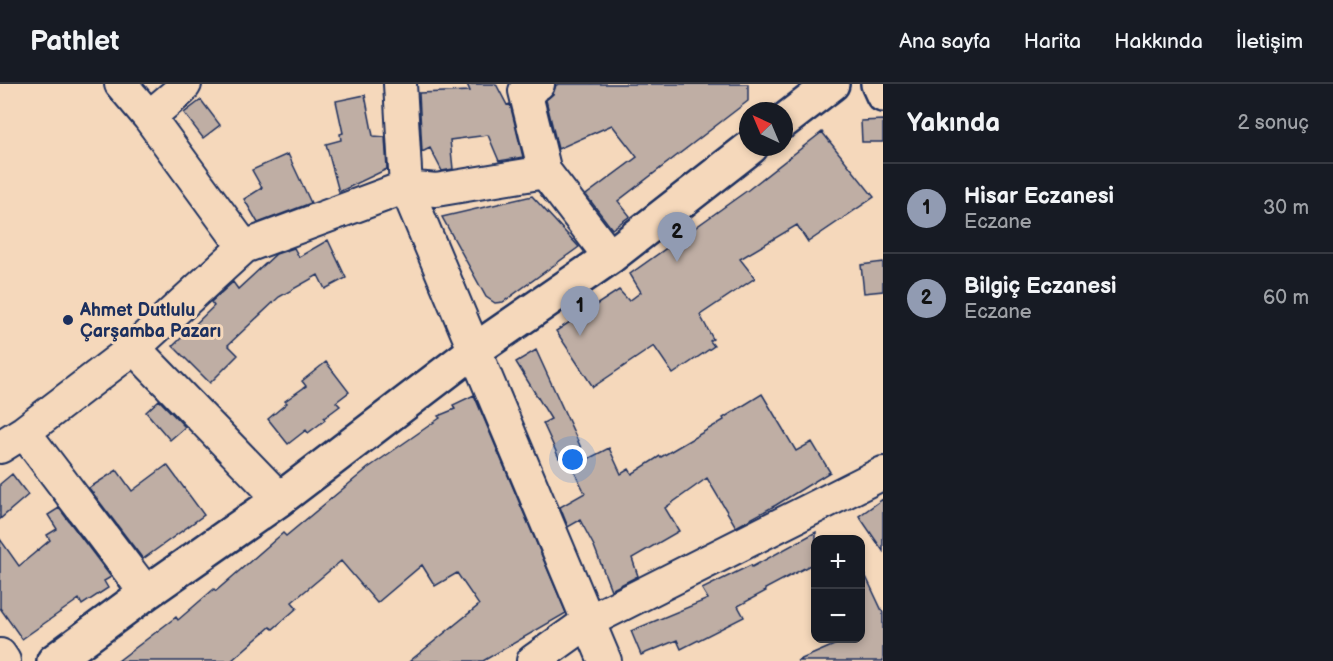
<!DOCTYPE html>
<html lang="tr">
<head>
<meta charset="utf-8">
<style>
	body { margin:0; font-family:"Balsamiq Sans",sans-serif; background:#242831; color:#f1f3f6 }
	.controls { position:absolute; right:18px; bottom:18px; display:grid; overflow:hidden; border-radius:12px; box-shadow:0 3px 9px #0003 }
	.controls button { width:54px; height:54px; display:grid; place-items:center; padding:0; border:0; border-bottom:2px solid #363941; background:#171b24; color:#f1f3f6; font:30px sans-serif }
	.compass { position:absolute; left:739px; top:18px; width:54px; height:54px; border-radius:50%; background:#171b24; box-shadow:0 3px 9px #0003; rotate:316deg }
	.you { position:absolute; left:573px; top:376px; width:21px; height:21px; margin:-15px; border:4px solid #fff; border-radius:50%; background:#1a73e8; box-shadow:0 0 0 9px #1a73e833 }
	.badge { display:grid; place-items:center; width:39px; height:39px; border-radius:50%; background:#919bb2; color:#111; font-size:20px; font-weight:700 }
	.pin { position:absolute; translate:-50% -50px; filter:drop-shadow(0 2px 3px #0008) }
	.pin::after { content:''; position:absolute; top:32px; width:21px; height:18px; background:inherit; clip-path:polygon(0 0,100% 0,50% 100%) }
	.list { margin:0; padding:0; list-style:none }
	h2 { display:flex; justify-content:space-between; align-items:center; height:78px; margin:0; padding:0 24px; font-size:26px }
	h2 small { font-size:20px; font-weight:400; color:#9ea1a6 }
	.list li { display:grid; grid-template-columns:39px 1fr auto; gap:18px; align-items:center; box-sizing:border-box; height:90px; padding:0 24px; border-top:2px solid #363941 }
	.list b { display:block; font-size:22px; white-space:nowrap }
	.list p { margin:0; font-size:20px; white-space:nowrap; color:#9ea1a6 }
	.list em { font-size:20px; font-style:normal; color:#9ea1a6 }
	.map { position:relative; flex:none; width:883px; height:577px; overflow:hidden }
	header { display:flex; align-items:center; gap:36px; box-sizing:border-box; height:84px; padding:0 30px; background:#171b24; border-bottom:2px solid #363941 }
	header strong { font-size:28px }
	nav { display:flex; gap:33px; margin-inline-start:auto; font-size:21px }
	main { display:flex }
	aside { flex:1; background:#171b24 }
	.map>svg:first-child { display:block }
	.building { fill:#bfaea4; stroke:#1b2f5e; stroke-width:1.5 }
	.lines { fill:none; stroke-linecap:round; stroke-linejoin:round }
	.minor-casing { stroke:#1b2f5e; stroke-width:36 }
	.tertiary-casing { stroke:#1b2f5e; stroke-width:38 }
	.minor { stroke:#f5d8bb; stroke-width:32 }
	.tertiary { stroke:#f5d8bb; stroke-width:33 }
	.poi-dot { fill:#1b2f5e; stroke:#f5d8bb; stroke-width:2 }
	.labels { text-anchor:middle; stroke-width:6; stroke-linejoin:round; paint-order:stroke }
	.poi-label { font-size:18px; font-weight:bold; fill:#1b2f5e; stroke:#f5d8bb; text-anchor:start }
</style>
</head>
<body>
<header>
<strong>Pathlet</strong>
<nav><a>Ana sayfa</a><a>Harita</a><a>Hakkında</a><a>İletişim</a></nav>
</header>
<main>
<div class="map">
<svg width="883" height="577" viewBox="0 0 883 577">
	<rect width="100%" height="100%" fill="#f5d8bb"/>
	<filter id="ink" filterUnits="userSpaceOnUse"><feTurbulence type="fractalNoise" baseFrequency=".0167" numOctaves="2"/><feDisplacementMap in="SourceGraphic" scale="12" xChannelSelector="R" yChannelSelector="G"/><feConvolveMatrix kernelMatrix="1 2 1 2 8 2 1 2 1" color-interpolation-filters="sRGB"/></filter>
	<g filter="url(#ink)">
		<path class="building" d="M467,0h29l11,21 3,-1 13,53 -24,4 -11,-26 -38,5 3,29 -11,2 -12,-23 -8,4 -3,-59 51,-2z
			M559,0h189v17l-130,100 12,15 -18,13 -26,-34 51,-38 -25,-32 -54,24 -12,-49 7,-6 3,-9z
			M365,11l8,41 12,1 2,32 -48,23 -13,-48 15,-4 -1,-6 3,-1 -7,-32z
			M201,16l19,25 -17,13 -19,-25z
			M883,36v22h-21l-1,-21z
			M822,48l52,65 -66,45 -11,-17 -57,34 15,19 -55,37 13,24 -3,2 4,5 -41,28 -19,-28 -61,41 -37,-56 63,-41 10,11 12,-9 -11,-18 118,-84z
			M288,70l23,49 -53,20 -14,-24 18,-11 -10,-18z
			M532,112l47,51 -76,55 -8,1 -9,-6 -44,-80z
			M328,156l18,38 -21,11 -7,-14 -39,22 -51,48 10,10 -28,28 -37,-37 41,-40 -3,-4 22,-20 5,7 38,-35 18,-6 5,9z
			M883,178v29l-19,2 -3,-28z
			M536,266l45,98 -22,10 -16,-35 8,-4 -35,-57z
			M326,278l23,30 -13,10 4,4 -16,12 1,2 -17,13 -2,-3 -18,14 -20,-25 19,-16 -2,-2 21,-15 -4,-5z
			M762,310l34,57 16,-9 18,30 -54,33 -40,22 -29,-49 -42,30 14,23 -47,27 6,18 -27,14 -17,-44 -14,-26 -12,7 -8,-20 25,-14 -13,-26 37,-19 12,26 8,-5 3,5 28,-18 1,1 63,-37 -1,-2z
			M474,311l92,218 -83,48h-73l69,-56 -22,-32 -22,13 -13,-21 -45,38 -36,-42 -49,41 5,6 -24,21 -3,-2 -39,34h-113l58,-44 2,3 36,-31 2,2 67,-58 3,3 82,-68 72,-50 -2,-2 17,-7 -2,-4z
			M159,316l26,27 -15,13 -24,-28z
			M167,381l37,50 -61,44 -54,-71 28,-18 15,21z
			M12,390l16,21 -28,24v-35z
			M883,415v52l-24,-35z
			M59,424l52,69 -7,4 4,7 -26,17 -3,-6 -57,40 -22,-31v-69l19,27 31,-26 -3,-5 10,-6 -9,-14z
			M816,448v30l-51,27 1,2 -28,15 6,11 -63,32 -4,-9 -36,15 -10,-24 77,-32 -6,-10 49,-24 1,2z
			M861,482l22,47v48h-86l51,-22h13z"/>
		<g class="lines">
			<defs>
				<path id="minor" d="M121,0l28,33 95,130
					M400,0l6,103 199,474
					M538,0l-13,7 20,81
					M149,33l32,-27 4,-6
					M134,264l146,151
					M24,348l122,161
					M0,363l24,-15 110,-84 110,-101 162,-60 30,3 109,-18 65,85
					M0,571l4,6
					M533,577l56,-40 294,-148"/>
				<path id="tertiary" d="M878,0l5,11
					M784,37l48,-37
					M54,577l92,-68 134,-94 195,-149 135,-93 141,-110"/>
			</defs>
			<use href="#minor" class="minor-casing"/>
			<use href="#tertiary" class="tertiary-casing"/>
			<use href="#minor" class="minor"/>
			<use href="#tertiary" class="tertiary"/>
		</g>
	</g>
	<circle class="poi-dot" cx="68" cy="236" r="6"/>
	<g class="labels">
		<g class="poi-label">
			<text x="80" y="232">Ahmet Dutlulu<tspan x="80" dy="21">Çarşamba Pazarı</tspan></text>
		</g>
	</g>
</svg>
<div class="controls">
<button>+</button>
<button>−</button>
</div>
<svg class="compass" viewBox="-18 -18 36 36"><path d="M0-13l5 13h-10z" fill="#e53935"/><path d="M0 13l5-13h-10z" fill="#9ea1a6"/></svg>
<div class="you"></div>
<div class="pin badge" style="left:580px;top:252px">1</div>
<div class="pin badge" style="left:677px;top:178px">2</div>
</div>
<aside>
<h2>Yakında<small>2 sonuç</small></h2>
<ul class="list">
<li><span class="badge">1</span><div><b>Hisar Eczanesi</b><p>Eczane</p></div><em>30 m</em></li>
<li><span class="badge">2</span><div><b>Bilgiç Eczanesi</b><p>Eczane</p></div><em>60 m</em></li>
</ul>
</aside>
</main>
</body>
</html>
